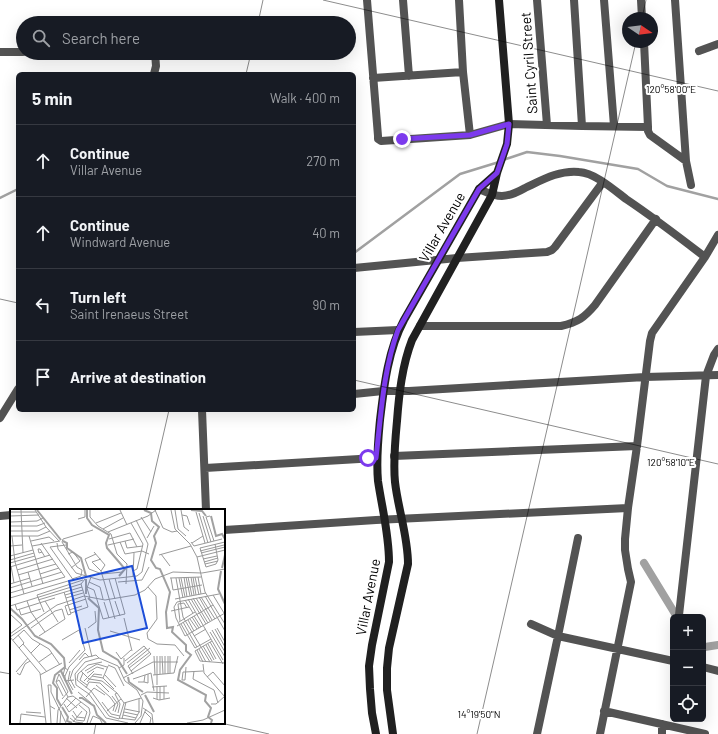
<!DOCTYPE html>
<html lang="en">
<head>
<meta charset="utf-8">
<style>
	body { margin:0; font-family:Barlow,sans-serif; background:#242831; color:#f1f3f6 }
	.controls { position:absolute; right:12px; bottom:12px; display:grid; overflow:hidden; border-radius:6px; box-shadow:0 4px 16px #0002 }
	.controls button { width:36px; height:36px; display:grid; place-items:center; padding:0; border:0; border-bottom:1px solid #363941; background:#171b24; color:#f1f3f6; font:20px sans-serif }
	.compass { position:absolute; left:622px; top:12px; width:36px; height:36px; border-radius:50%; background:#171b24; box-shadow:0 4px 16px #0002; rotate:103deg }
	.stop { position:absolute; width:12px; height:12px; margin:-9px; border:3px solid #7c3aed; border-radius:50%; background:#fff }
	.stop.end { background:#7c3aed; border-color:#fff; box-shadow:0 1px 4px #0008 }
	.list { margin:0; padding:0; list-style:none }
	h2 { display:flex; justify-content:space-between; align-items:center; height:52px; margin:0; padding:0 16px; font-size:17px }
	h2 small { font-size:13px; font-weight:400; color:#9ea1a6 }
	.list li { display:grid; grid-template-columns:26px 1fr auto; gap:12px; align-items:center; box-sizing:border-box; height:72px; padding:0 16px; border-top:1px solid #363941 }
	.list b { display:block; font-size:15px; white-space:nowrap }
	.list p { margin:0; font-size:13px; white-space:nowrap; color:#9ea1a6 }
	.list em { font-size:13px; font-style:normal; color:#9ea1a6 }
	.icon { flex:none; width:22px; height:22px; fill:none; stroke:currentColor; stroke-width:2; stroke-linecap:round; stroke-linejoin:round }
	.map { position:relative; flex:none; width:718px; height:734px; overflow:hidden }
	.search { position:absolute; background:#171b24; box-shadow:0 4px 16px #0002; left:16px; top:16px; width:340px; height:44px; display:flex; align-items:center; gap:10px; box-sizing:border-box; padding:0 14px; border-radius:22px; color:#9ea1a6; font-size:15px }
	.panel { position:absolute; background:#171b24; box-shadow:0 4px 16px #0002; left:16px; top:72px; width:340px; height:340px; border-radius:6px }
	.map>svg:first-child { display:block }
	.lines { fill:none; stroke-linecap:round; stroke-linejoin:round }
	.stream { stroke:#a1a1a1; stroke-width:2.5 }
	.canal { stroke:#a1a1a1; stroke-width:8 }
	.street { stroke:#535353; stroke-width:8 }
	.secondary { stroke:#202020; stroke-width:8 }
	.route { stroke:#7c3aed; stroke-width:5 }
	.ticks { fill:none; stroke:#000; stroke-width:1; stroke-opacity:0.45 }
	.labels { text-anchor:middle; stroke-width:4; stroke-linejoin:round; paint-order:stroke }
	.street-label { font-size:14px; fill:#000; stroke:#fff }
	.inset-river { fill:none; stroke:#a1a1a1; stroke-width:2 }
	.inset-road { fill:none; stroke:#999; stroke-width:1 }
	.view { fill:#1d4ed8; fill-opacity:0.15; stroke:#1d4ed8; stroke-width:2 }
	.inset-edge { fill:none; stroke:#000; stroke-width:2 }
	.ticks-label { font-size:10px; text-anchor:middle; fill:#000; stroke:#fff; stroke-width:4; stroke-linejoin:round; paint-order:stroke }
</style>
</head>
<body>
<div class="map">
<svg width="718" height="734" viewBox="0 0 718 734">
	<rect width="100%" height="100%" fill="#fff"/>
	<g class="lines">
		<path class="stream" d="M503,160l24,-8 33,4 78,13 29,17 51,13
			M0,198l18,-9
			M354,253l106,-79 39,-12"/>
		<path class="canal" d="M644,563l33,54
			M703,646l2,1 13,-2"/>
		<path class="street" d="M367,0l11,136v3l3,2 89,-6 39,-11 73,2 66,1v4l2,4 36,26 5,24
			M403,0l6,76
			M459,0l4,72 7,63
			M537,0l10,125
			M574,0l8,126
			M604,0l10,126
			M641,0l1,18
			M675,0l11,161
			M644,42l4,85
			M699,51l19,-7
			M0,52h23
			M154,74l2,-8 -1,-13
			M373,78l90,-6
			M479,189c7,3 14,7 23,7 7,0 16,-4 23,-8 17,-8 34,-18 54,-16 16,1 34,17 47,27 27,18 53,38 79,58
			M354,268l103,-10 90,-6 5,-2 3,-3 48,-65
			M420,326h141c17,-4 23,-8 34,-21l61,-86
			M354,332l44,-2
			M354,394l29,-3h26l236,-14 73,-2
			M202,410l4,100
			M0,418l18,-29
			M394,456l243,-10
			M205,468l171,-10
			M0,516l11,-1
			M224,530l152,-10 252,-12
			M679,615l27,-239 8,-21 4,-6
			M531,624l27,12 115,25
			M703,667l15,4
			M604,711l101,23
			M537,734l21,-98 20,-98
			M600,734l31,-152 -3,-13 -3,-19v-11l3,-31 9,-62 13,-105 2,-8 53,-76 13,-22
			M662,734v-10"/>
		<path class="secondary" d="M376,734l-4,-21 -2,-24 -1,-23 3,-21 17,-83c0,-28 -7,-54 -11,-81 -2,-21 0,-40 2,-61 4,-34 8,-70 24,-100l75,-131 18,-16
			M393,734l-6,-44v-22l2,-20 19,-84c0,-28 -10,-55 -13,-82 -2,-20 0,-40 2,-61 2,-27 5,-55 15,-81l80,-145 5,-22 10,-29 2,-20 -10,-124"/>
	</g>
	<g class="lines">
		<path class="route" d="M368,458h8c5,-43 7,-87 22,-128l81,-141 18,-16 10,-29 2,-20 -39,11 -68,4"/>
	</g>
	<path class="ticks" d="M323,0l395,91M642,18l4,-18M258,23l5,-23M246,74l5,-21M0,299l18,4M354,380l364,84M146,510l23,-100M0,672l11,2M221,723l48,11M94,734l2,-11M477,734l159,-692"/>
	<g class="labels">
		<g class="street-label">
			<text transform="translate(529 63) rotate(-94)" y="5">Saint Cyril Street</text>
			<text transform="translate(442 227) rotate(-60)" y="5">Villar Avenue</text>
			<text transform="translate(368 597) rotate(-79)" y="5">Villar Avenue</text>
		</g>
	</g>
	<g transform="translate(10 509)">
		<rect width="215" height="215" fill="#fff"/>
		<path class="inset-river" d="M27,1l24,30M77,1v8l5,7 17,10 -3,8 1,5 18,21 -6,7M134,1l7,3 1,8 7,6 -5,9 2,7 -5,17 5,8 4,1 10,23 -4,20 1,16 6,-1 -1,5 14,13v6l5,4 -11,15 -2,10 28,15 -1,6 6,7 -3,9 4,3 -1,3M181,1l11,1 4,5M201,7l5,20 6,-2 3,5M53,32l4,2v5l14,10 5,18M212,59l3,-13M211,62l-3,18 7,15M76,85v-15M78,89l11,10 -1,22 5,21 15,9 9,14M0,99l12,11 13,17 16,8 13,14 1,9 -10,8 -2,8 4,5v11l4,7M51,162l11,23M118,168l1,5 14,10M135,186l9,17M69,189h3l12,8 3,9 9,8M52,198l6,10 -1,4 5,2"/>
		<path class="inset-road" d="M11,1l2,43M25,1l11,17 13,14M80,1v7l8,9 13,8 6,20 10,10 -1,20M110,1l7,15M145,1l8,18 9,4 5,-1M161,1l4,19 15,15 7,13 8,35 20,32M165,1l3,19 8,7M171,1l3,17 5,4M0,3h26M186,3l9,31M189,4l9,30M172,6l5,1 3,9M0,7l29,-1M193,7l8,26M200,7l-4,1 8,24M131,8l10,15M68,10l7,-2v-7M0,13l27,-1 6,-3M86,14l25,-10M121,14l12,21 -6,25 -4,2M0,17h27l8,-3M93,20l20,-11M0,22h28l8,-4M98,23l40,-16 8,-6M0,27h28l12,-5M2,27l3,26 9,32M19,27l14,48M137,29l7,-12M99,30l21,-6 7,14M21,32l18,-4 5,4M115,32l2,7 16,-2M52,33l15,25 5,3 -1,6 -9,3M52,33l1,-3 30,-9M110,33l5,12 17,-3 7,3M181,33l3,4 28,-7M31,34l24,34M47,34l1,6 18,24 24,7 37,-4 5,-4 6,-28 -12,-24M182,34l11,-7M205,35l3,16 -2,4 -10,3 -6,-19 25,-6M56,36l-16,2 24,34M98,36l26,-6M0,37l12,-1M22,37l28,-5M190,42l24,-6M32,43l-3,1 -1,-4h2l5,8M84,43l11,13 -4,6M191,44l24,-6M58,45l5,-2 7,9 -9,7M86,45l-11,5 4,10 13,5 21,-2M151,45l9,12M149,46l32,-9M0,47l23,-6M187,48l28,-7M91,50l-9,3 9,9 14,48M193,50l14,-3M0,51l24,-7M194,53l14,-4M0,54l25,-7M195,55l13,-3M1,57l3,17M0,58l40,-12M7,61l36,-11M18,63l4,14M30,65l19,-6M8,66l38,-11M123,67l1,-23M174,68l3,20M176,68l4,19M178,68l4,19M181,68l3,18M183,68l3,18M185,68l4,18M188,68l3,17M160,69l31,-1M161,69l2,12 29,-5M166,69l7,39 27,45M169,69l4,20M171,69l4,19M99,70l6,20M79,73l11,5 3,12M108,73l24,-2 7,-13M0,75l20,-6M77,78l7,3 9,29 22,-5 -10,-36M138,78l8,9 1,23 -10,14 1,6 9,5 18,1 9,11M0,79l52,-16M54,83l7,22M0,84l55,-16M209,85l-42,8 -3,5 2,11 9,18 40,-23M55,86l18,-5M203,86l11,18M195,87l20,35M189,88l13,23M191,88l14,22M0,89l58,-17M56,89l17,-5M80,89l-3,-10 4,-11M183,89l15,25M186,89l14,23M165,90l31,-6M178,90l35,61M181,90l15,25M28,91l44,-13M175,91l8,13M17,92l4,11 14,20M35,92l13,21M105,92l5,15M94,93l5,16M5,95l2,6 38,-12M0,97l71,-22M9,100l2,6 20,-6M59,101l13,-4M161,102l18,-4M34,103l-7,-17 46,-15M61,104l17,-6 -7,-23 4,-5M0,105l12,11 -12,9M61,105l-3,1 -3,-9 21,-7M184,107l7,11M182,108l7,11M114,109l8,33M180,110l7,10M178,111l6,11M170,112l-2,-17 6,-1 3,5M169,113l16,-10M173,113l14,25M171,115l14,24 16,-9M167,117l36,-21M21,119l24,-17 7,-2 3,10 -26,17M75,119l7,29M78,119l8,-6 -1,-11M207,119l8,14M205,120l10,18M202,121l13,22M100,122l30,9M200,123l15,25M8,126l6,8 -5,5M184,127l12,-7M0,128l47,-32 27,-9 21,4 30,-5 10,-5 10,-11 18,-7 29,1 23,-4M0,128l30,36 6,50M3,131l11,-10 8,9 17,10 11,16M52,131l17,-10 6,20 -16,17 -4,9v5l9,-1M202,132l-17,10 5,10 25,2M200,133l13,22M13,135l24,28M198,135l8,15M196,136l8,15M193,137l9,15M189,140l7,13M187,141l6,12M106,143l5,7 10,-9M21,144l9,-9M144,147l1,19M147,147v29M150,147v18M152,147l1,18M155,147v18M158,147v18M160,147v17M69,151l6,-7 4,4M115,152l19,-15 7,8 -20,17M29,153l13,-9M92,153l-14,3 -10,9 -1,6 14,11 18,25 10,3M59,154l11,-13M117,154l19,-15M193,155l1,9 21,24M98,156l7,3 9,18M109,159l5,-3v-7M119,159l21,-16M60,162l-2,10 5,9M71,162l8,8 13,2 15,12 7,10 -5,16M75,162l12,-7 10,3M184,162l-1,8 21,11 4,13M6,163l12,-14M175,163l18,-1M7,164l3,2 5,-11 5,-3M73,164l-3,7 7,5M77,164l10,-6 7,2M123,165l-5,-8 22,-18M30,166l22,-12M95,166l11,12M143,166l21,-2 4,-17M55,167l-2,-1 2,-7 3,2M82,167l11,2 11,11M197,168l6,-5 12,14M93,169l5,-12M113,169l30,-16h25M123,170l18,-6 3,18M175,171l1,-13M175,171h-3l1,-8h2M74,172l10,-10M46,173l3,-8 9,18 -6,7M77,173l7,-8 8,1M128,173h6l1,-7M134,173l4,1v-9M86,176l14,12 5,7 -2,7M150,177v14M142,178l15,-1M65,179l-5,-9 3,-9 11,-12 12,-3 3,3M76,179l3,-6 11,1 9,9M68,183l13,11M107,184l-2,1 5,10 -2,9M131,186l6,-3 22,1M53,187l-7,-14 3,-2 9,17M102,187l6,8 -3,8M58,188l5,-1 16,12 1,5 -3,10M76,188l8,-9 11,7M56,189l11,10M143,189l6,2 11,-2M147,190v-13M154,190v-13M92,193l9,12 9,2M114,194l17,-5M54,195l5,8 12,-10M201,195h5l9,-8M40,197l-2,-21h3v7l15,31M57,198l9,-9M133,199l9,6 1,9M115,200l15,3M63,202l4,6 8,1M97,202l14,-12M16,203l15,1M114,203l14,3M135,203l6,6 -1,5M62,206l4,5 8,1 3,-9 -8,-7M113,206l13,3M60,209l5,4 8,1M109,209l16,2 4,-8v-13M112,210l4,-17M63,213l9,-11M10,214l1,-9 24,3M41,214l-1,-17 5,3M47,214l1,-13 10,-13M50,214l1,-12M80,214l3,-7 7,3 2,4M118,214l-22,-5 -17,-24 -13,-9 -1,-11 10,-12 14,-4 19,8 7,15 12,9 6,11 -2,15 -6,7M130,214l6,-14M177,214l16,-3 22,-10"/>
		<path class="view" d="M122,57l15,62 -64,15 -14,-62z"/>
		<rect width="215" height="215" class="inset-edge"/>
	</g>
	<g class="ticks-label">
		<text x="671" y="93">120°58'00"E</text>
		<text x="671" y="466">120°58'10"E</text>
		<text x="479" y="718">14°19'50"N</text>
	</g>
</svg>
<div class="controls">
<button>+</button>
<button>−</button>
<button><svg class="icon" aria-label="locate" viewBox="0 0 24 24"><circle cx="12" cy="12" r="6"/><path d="M12 2v4M12 18v4M2 12h4M18 12h4"/></svg></button>
</div>
<svg class="compass" viewBox="-18 -18 36 36"><path d="M0-13l5 13h-10z" fill="#e53935"/><path d="M0 13l5-13h-10z" fill="#9ea1a6"/></svg>
<div class="stop" style="left:368px;top:458px"></div>
<div class="stop end" style="left:402px;top:139px"></div>
<div class="search"><svg class="icon" aria-label="search" viewBox="0 0 24 24"><circle cx="10" cy="10" r="6"/><path d="M15 15l6 6"/></svg>Search here</div>
<section class="panel">
<h2>5 min<small>Walk · 400 m</small></h2>
<ul class="list">
<li><svg class="icon" aria-label="ahead" viewBox="0 0 24 24"><path d="M12 20V5M6 11l6-6 6 6"/></svg><div><b>Continue</b><p>Villar Avenue</p></div><em>270 m</em></li>
<li><svg class="icon" aria-label="ahead" viewBox="0 0 24 24"><path d="M12 20V5M6 11l6-6 6 6"/></svg><div><b>Continue</b><p>Windward Avenue</p></div><em>40 m</em></li>
<li><svg class="icon" aria-label="left" viewBox="0 0 24 24"><path d="M17 20v-9H6M10 6l-5 5 5 5"/></svg><div><b>Turn left</b><p>Saint Irenaeus Street</p></div><em>90 m</em></li>
<li><svg class="icon" aria-label="arrive" viewBox="0 0 24 24"><path d="M6 21V4h12l-3 4 3 4H6"/></svg><div><b>Arrive at destination</b></div></li>
</ul>
</section>
</div>
</body>
</html>
